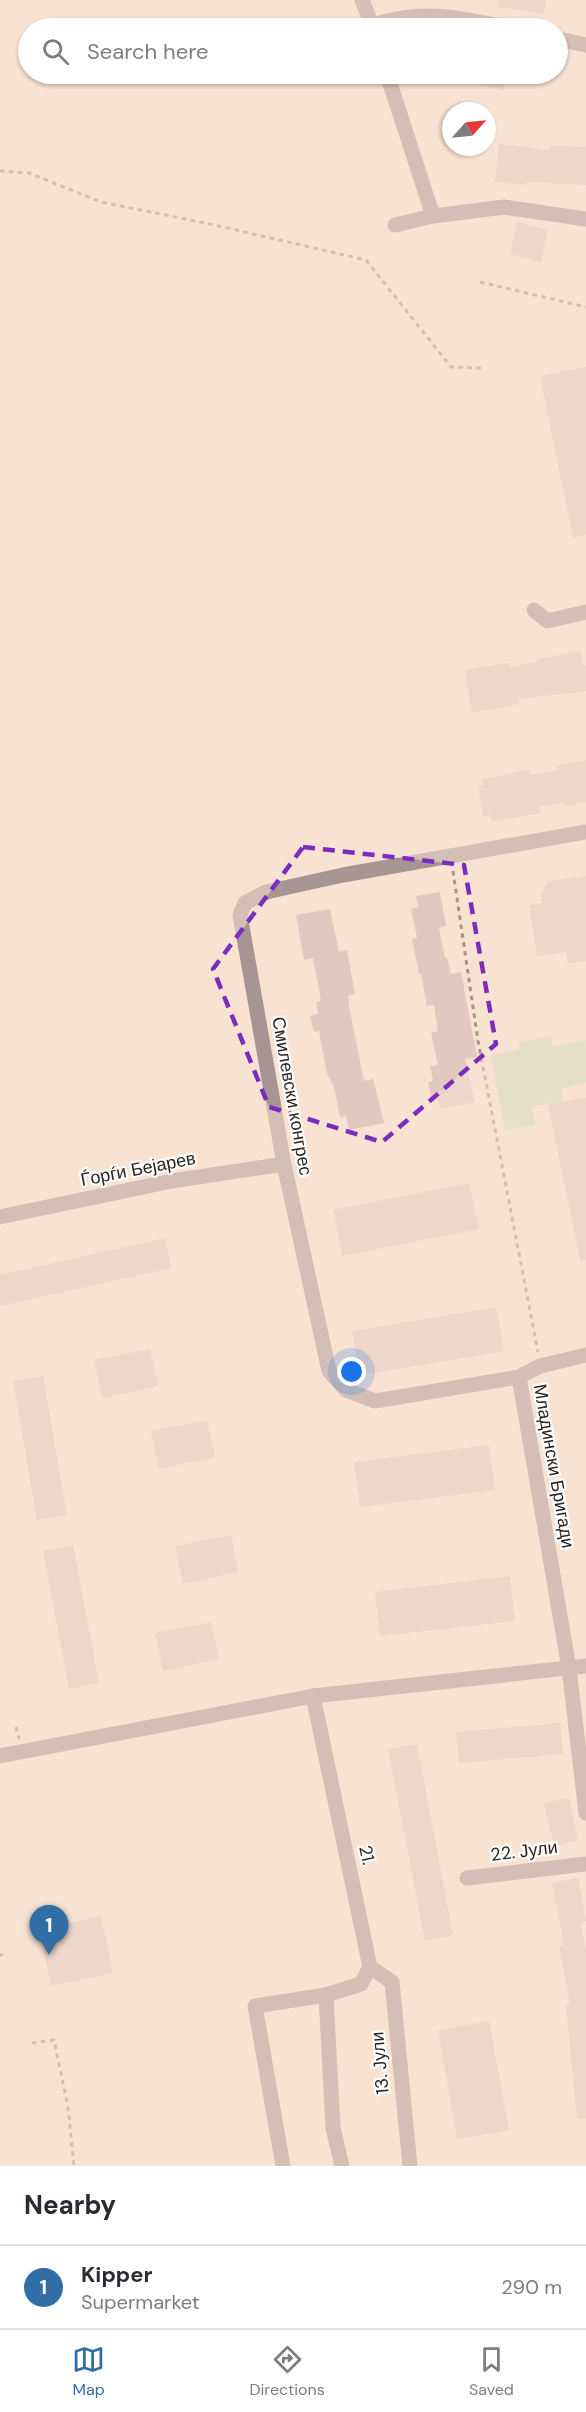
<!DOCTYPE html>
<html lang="en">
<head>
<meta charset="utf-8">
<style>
	body { margin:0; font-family:"DM Sans",sans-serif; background:#f2f2f3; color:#2b2b33 }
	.compass { position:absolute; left:442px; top:102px; width:54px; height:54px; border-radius:50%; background:#fff; box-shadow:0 2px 4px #0004; rotate:63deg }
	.you { position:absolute; left:352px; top:1372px; width:21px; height:21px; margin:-15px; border:4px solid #fff; border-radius:50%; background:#1a73e8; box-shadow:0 0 0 9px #1a73e833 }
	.badge { display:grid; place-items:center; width:39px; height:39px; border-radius:50%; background:#306ea5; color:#fff; font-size:20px; font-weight:700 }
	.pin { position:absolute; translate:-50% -50px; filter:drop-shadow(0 2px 3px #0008) }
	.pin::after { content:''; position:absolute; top:32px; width:21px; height:18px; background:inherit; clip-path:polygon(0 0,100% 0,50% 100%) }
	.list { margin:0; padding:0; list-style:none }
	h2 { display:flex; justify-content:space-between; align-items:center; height:78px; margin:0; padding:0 24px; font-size:26px }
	h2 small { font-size:20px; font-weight:400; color:#7c7c81 }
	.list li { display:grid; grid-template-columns:39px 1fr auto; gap:18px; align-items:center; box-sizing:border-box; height:84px; padding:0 24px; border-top:2px solid #e1e1e2 }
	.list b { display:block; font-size:22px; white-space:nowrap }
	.list p { margin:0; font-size:20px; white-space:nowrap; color:#7c7c81 }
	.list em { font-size:20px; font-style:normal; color:#7c7c81 }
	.icon { flex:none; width:33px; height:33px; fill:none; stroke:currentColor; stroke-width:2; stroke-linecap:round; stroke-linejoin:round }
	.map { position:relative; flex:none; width:586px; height:2166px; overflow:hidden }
	.search { position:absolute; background:#fff; box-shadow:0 2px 4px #0004; left:18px; right:18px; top:18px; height:66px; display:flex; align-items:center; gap:15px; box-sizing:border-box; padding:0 21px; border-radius:33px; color:#7c7c81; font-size:22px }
	.sheet { height:162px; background:#fff }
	nav { display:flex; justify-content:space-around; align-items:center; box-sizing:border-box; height:84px; border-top:2px solid #e1e1e2; background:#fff; font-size:16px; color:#7c7c81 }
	nav a { display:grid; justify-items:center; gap:3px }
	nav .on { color:#306ea5 }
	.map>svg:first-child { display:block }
	.green { fill:#cfdbc0 }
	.building { fill:#e3c8c1 }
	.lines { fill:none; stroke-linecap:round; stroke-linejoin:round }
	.path { stroke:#a6968a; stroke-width:3; stroke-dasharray:4.5 4.5; stroke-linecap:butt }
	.minor { stroke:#a79594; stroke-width:15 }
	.tertiary { stroke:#a79594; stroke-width:15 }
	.marked { fill:none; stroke:#7b2cbf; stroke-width:4.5; stroke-dasharray:12 8; stroke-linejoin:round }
	.labels { text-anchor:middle; stroke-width:4.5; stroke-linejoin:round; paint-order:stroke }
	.street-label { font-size:18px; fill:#2c241f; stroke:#fff }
</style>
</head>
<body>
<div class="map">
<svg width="586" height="2166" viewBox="0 0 586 2166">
	<rect width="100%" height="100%" fill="#f8e2d2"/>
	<path class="green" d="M551,1036l2,11 33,-7v43l-25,5 2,13 -31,6 3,18 -30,5 -14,-75 29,-6 -2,-7z"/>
	<path class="building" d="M499,0h47l-2,14 -45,-7z
		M454,74h54l-4,16 -50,-12z
		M499,144l51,6v-5l36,2v38l-60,-3v3l-31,-3z
		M517,222l31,8 -7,32 -31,-8z
		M586,367v168l-13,3 -33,-162z
		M581,651l2,14h3v26l-68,8 1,5 -47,9 -7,-43 44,-7 1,4 27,-5v-3z
		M586,760v42l-21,4 -1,-4 -25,5 1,6 -48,9 -1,-7 -8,2 -5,-31 5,-1 -1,-6 47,-9 1,5 27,-5 -1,-4z
		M586,876v85l-18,3 -2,-12 -29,4 -8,-51 13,-2 -1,-10 8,-12z
		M440,892l6,34 -7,2 6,30h2l4,16 10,-2 16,85 -12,2 10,43 -35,7 -3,-13 -6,1 -3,-15 5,-1 -3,-15 8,-1 -7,-32 7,-2 -4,-26 -7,1 -6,-32h-2l-7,-35 5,-1 -6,-29 7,-2 -2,-11z
		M330,909l9,43 8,-2 8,44 -7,2 1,10 15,75 9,-2 11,44 -35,7 -3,-14 -6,1 -6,-30 -7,-13 -8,-43 -5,1 -4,-16 8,-2 -2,-12 5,-1 -8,-43 -9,2 -8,-45z
		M586,1098v162h-6l-32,-156z
		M469,1183l10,46 -137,27 -9,-46z
		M165,1238l6,30 -171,38v-31z
		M496,1307l8,44 -144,24 -8,-44z
		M150,1349l8,37 -56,12 -8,-38z
		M43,1376l24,139 -30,5 -24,-139z
		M207,1420l8,37 -56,12 -8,-38z
		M489,1445l6,45 -135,17 -6,-45z
		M231,1535l7,37 -55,12 -8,-38z
		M73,1545l26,138 -30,6 -26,-138z
		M510,1576l5,45 -135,15 -5,-44z
		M211,1622l8,37 -56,12 -8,-38z
		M560,1723l3,31 -104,9 -3,-31z
		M417,1744l36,191 -28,6 -37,-192z
		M569,1798l9,42 -24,6 -10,-43z
		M578,1878l8,43 -5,3 5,27v168h-9l-11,-114 4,-1 -11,-58 5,-1 -12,-62z
		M60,1907l3,17 38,-8 12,57 -62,13 -15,-74z
		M489,2021l20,109 -52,9 -19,-109z"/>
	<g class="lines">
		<path class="path" d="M0,171l29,2 72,29 109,22 156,36 85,107 33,1
			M480,282l106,25
			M453,871l25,170 60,311
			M16,1727l3,12
			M0,1955h3
			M32,2043l22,-3 14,67 6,59"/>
		<path class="minor" d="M362,0l11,28
			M372,25c53,-16 85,-8 138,3
			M558,39l28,6
			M387,74l46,142
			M395,225l38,-9 71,-9 82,12
			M534,610l13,11 39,-9
			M586,832l-243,43 -77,17 -21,11 -5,12 44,249 45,207 17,19 29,11 144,-24 21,-11 46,-11
			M0,1217l172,-36 112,-17
			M519,1377l50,291
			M467,1878l119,-14
			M370,1967l22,15 18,184
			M326,1995l7,133 9,38
			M283,2166l-28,-160 71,-11 35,-11 9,-17 -57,-271"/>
		<path class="tertiary" d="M569,1668l17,145
			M0,1756l313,-60 273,-30"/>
	</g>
	<path d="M0 0H586V2166H0ZM303,847l161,18 32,179 -114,98 -113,-35 -56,-138z" fill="#f8e2d2" fill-opacity=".55" fill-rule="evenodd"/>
	<path class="marked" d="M303,847l161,18 32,179 -114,98 -113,-35 -56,-138z"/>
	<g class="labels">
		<g class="street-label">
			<text transform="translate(292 1096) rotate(80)" y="6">Смилевски конгрес</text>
			<text transform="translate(138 1169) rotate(-11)" y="6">Ѓорѓи Бејарев</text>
			<text transform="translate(554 1466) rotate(80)" y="6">Младински Бригади</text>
			<text transform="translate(524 1851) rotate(-7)" y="6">22. Јули</text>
			<text transform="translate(367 1855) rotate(78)" y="6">21.</text>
			<text transform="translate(380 2063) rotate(-95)" y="6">13. Јули</text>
		</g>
	</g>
</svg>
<svg class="compass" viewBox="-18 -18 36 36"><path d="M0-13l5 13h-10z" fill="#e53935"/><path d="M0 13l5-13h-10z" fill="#7c7c81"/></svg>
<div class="you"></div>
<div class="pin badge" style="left:49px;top:1955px">1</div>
<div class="search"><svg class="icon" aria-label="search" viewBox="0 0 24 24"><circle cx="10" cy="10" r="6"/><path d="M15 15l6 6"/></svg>Search here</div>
</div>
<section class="sheet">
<h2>Nearby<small></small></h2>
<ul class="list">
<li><span class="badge">1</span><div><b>Kipper</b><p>Supermarket</p></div><em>290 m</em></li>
</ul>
</section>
<nav>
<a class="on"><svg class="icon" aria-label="map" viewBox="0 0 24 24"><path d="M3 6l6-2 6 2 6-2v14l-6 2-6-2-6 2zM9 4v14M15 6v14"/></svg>Map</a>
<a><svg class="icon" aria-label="directions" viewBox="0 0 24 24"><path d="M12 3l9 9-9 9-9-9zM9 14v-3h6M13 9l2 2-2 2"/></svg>Directions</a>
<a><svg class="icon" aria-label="saved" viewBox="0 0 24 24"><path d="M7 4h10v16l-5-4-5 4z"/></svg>Saved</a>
</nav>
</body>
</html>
